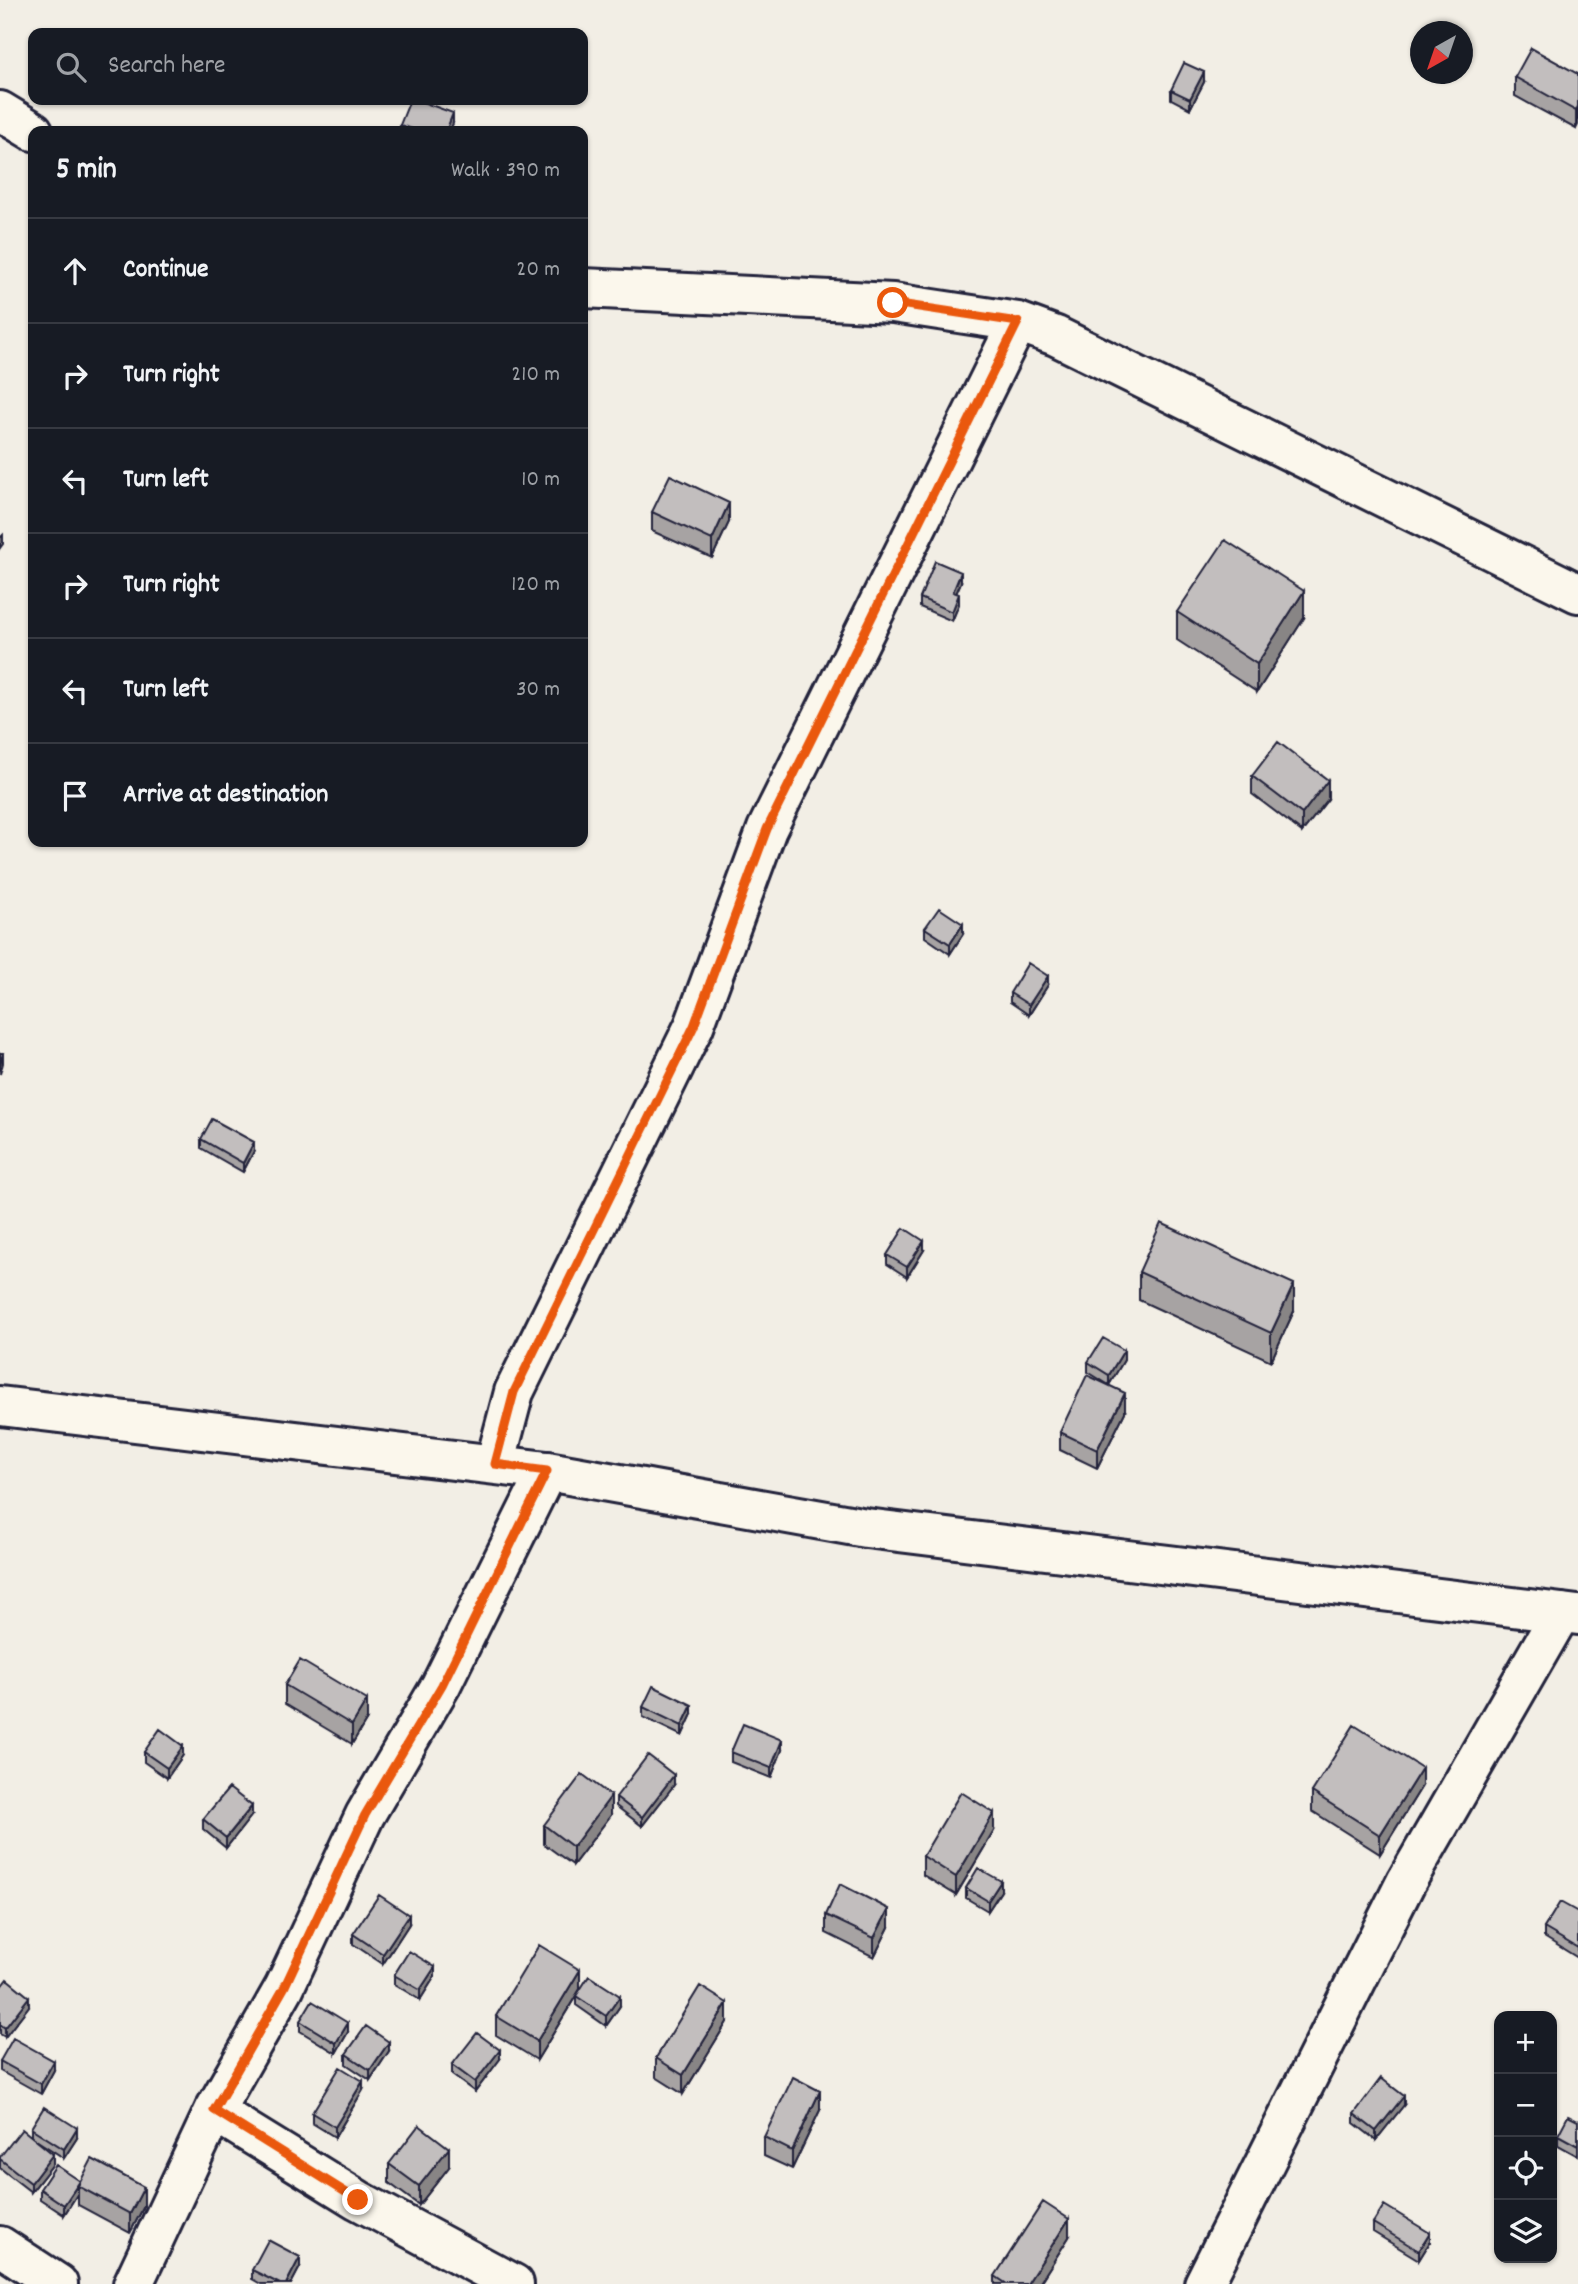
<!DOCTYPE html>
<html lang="en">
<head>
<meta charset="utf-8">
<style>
	body { margin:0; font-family:Dekko,sans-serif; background:#20242c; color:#f1f3f6 }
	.controls { position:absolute; right:21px; bottom:21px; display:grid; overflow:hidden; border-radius:14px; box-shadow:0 2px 5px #0004 }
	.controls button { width:63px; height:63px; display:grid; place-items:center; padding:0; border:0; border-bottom:2px solid #363941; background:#171b24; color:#f1f3f6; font:35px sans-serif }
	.compass { position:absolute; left:1410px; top:21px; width:63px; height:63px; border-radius:50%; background:#171b24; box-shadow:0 2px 5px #0004; rotate:220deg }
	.stop { position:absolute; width:21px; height:21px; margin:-16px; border:5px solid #ea580c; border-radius:50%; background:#fff }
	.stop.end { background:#ea580c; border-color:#fff; box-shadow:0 2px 7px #0008 }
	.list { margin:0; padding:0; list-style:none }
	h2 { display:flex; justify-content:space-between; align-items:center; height:91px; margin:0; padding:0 28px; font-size:30px }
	h2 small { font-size:23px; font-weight:400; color:#9ea1a6 }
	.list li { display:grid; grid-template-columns:46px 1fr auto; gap:21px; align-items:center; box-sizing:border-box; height:105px; padding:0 28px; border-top:2px solid #363941 }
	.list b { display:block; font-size:26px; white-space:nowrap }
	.list em { font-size:23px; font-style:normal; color:#9ea1a6 }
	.icon { flex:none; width:38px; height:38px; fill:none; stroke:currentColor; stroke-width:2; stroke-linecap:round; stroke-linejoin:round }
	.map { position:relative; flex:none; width:1578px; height:2284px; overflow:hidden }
	.search { position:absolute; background:#171b24; box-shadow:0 2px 5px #0004; left:28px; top:28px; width:560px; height:77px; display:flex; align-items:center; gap:18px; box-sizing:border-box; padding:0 24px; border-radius:14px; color:#9ea1a6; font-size:26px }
	.panel { position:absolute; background:#171b24; box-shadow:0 2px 5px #0004; left:28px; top:126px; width:560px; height:721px; border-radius:14px }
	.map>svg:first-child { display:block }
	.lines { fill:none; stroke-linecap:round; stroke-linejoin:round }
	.minor-casing { stroke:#22223b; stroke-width:44 }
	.tertiary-casing { stroke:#22223b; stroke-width:44 }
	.minor { stroke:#fbf7ec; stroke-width:38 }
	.tertiary { stroke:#fbf7ec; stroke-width:38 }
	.wall { fill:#a7a3a3; stroke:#22223b; stroke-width:2 }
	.shaded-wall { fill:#888585; stroke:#22223b; stroke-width:2 }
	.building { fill:#c2bebe; stroke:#22223b; stroke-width:2 }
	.route { stroke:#ea580c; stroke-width:9 }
</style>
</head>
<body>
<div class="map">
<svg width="1578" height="2284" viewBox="0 0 1578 2284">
	<rect width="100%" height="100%" fill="#f2eee5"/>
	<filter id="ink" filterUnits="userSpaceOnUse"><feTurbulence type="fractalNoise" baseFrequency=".0143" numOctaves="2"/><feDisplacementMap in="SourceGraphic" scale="14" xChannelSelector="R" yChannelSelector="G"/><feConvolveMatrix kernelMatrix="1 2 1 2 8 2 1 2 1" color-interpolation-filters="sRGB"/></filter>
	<g filter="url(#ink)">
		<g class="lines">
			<defs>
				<path id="minor" d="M0,111l33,20
					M583,288l310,15 125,19 38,14 522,257
					M495,1464l19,-72 180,-366 73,-197 251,-507
					M214,2111l144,89 156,84
					M0,2246l58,38
					M133,2284l81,-173 70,-123 81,-173 76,-130 106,-214
					M1204,2284l202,-402 155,-269"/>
				<path id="tertiary" d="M0,1406l547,65 319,57 712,87"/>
			</defs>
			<use href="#minor" class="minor-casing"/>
			<use href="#tertiary" class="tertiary-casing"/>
			<use href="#minor" class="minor"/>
			<use href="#tertiary" class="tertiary"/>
		</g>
		<path class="wall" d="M1578,74l-2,55 -61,-33v-19z
			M1204,82l-14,27 -19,-10v-9z
			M453,123l-3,8h-50v-6z
			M652,512l77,10 -17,36 -60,-27z
			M961,582l-5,11 3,11 -7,17 -32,-14v-9z
			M1177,612l127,6 -47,74 -80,-52z
			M1252,776l76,23 -26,33 -50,-38z
			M925,928l38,6 -13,20 -25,-17z
			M1048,985l-19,30 -19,-13v-9z
			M201,1139l53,12 -11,21 -42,-24z
			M924,1250l-17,27 -20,-13v-9z
			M1139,1272l155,39 -23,50 -132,-61z
			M1124,1360l-15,25 -21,-13v-10z
			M1125,1412l-28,56 -37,-18v-18z
			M285,1685l82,34 -15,25 -67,-40z
			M643,1707l49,7 -10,22 -39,-19z
			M782,1750l-11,28 -40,-16v-10z
			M144,1752l39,3 -16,23 -23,-16z
			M674,1785l-32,41 -26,-20v-9z
			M1422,1786l-42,68 -68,-43v-19z
			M252,1815l-26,33 -23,-19v-10z
			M611,1815l-38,50 -29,-21v-19z
			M994,1831l-38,64 -33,-20v-19z
			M966,1888l35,3 -13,20 -22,-13z
			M1578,1912v46l-34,-21v-9z
			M826,1915l63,12 -15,30 -48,-24z
			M409,1924l-26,40 -30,-20v-10z
			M394,1975l41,1 -15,24 -26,-16z
			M0,1988l29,18 -24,31 -5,-3z
			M580,1989l40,17 -14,20 -30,-21v-9l-39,64 -41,-25v-19z
			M300,2021l48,11 -12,21 -36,-22z
			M727,2022l-44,72 -27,-17v-19z
			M389,2051l-19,29 -24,-16v-10z
			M500,2059l-25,33 -23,-17v-10z
			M0,2061l54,9 -13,24 -41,-23z
			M363,2090l-28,47 -23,-14v-10z
			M1404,2105l-28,35 -22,-17v-9z
			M820,2110l-28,59 -28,-13v-19z
			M1578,2121v35l-20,-11v-10z
			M31,2128l46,10 -13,20 -28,-18 17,24 -22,28 -31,-24v-11l31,-20z
			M389,2164l60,3 -30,38 -30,-22z
			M80,2181l64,25 -14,27 -52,-28v-12l-14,22 -24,-16v-10z
			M1373,2223l57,19 -11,18 -46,-28z
			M1069,2237l-30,47h-44v-8z
			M300,2267l-9,17h-30l-9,-5v-9z"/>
		<path class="shaded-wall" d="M1204,72v10l-14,27v-10z
			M1578,106v19l-2,4v-18z
			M453,113v10l-3,8h-4z
			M729,503v19l-17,36v-18z
			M3,535v9l-3,4v-10z
			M961,572v10l-8,19v-9z
			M1304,591v27l-47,74v-28z
			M959,594v10l-7,17v-9z
			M1328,780v19l-26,33v-18z
			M963,924v10l-13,20v-10z
			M1048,976v9l-19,30v-10z
			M3,1053v10l-3,11v-9z
			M254,1142v9l-11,21v-9z
			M924,1241v9l-17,27v-10z
			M1294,1284v27l-23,50v-28z
			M1124,1350v10l-15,25v-10z
			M1125,1393v19l-28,56v-18z
			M367,1700v19l-15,25v-19z
			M692,1705v9l-10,22v-10z
			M782,1740v10l-11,28v-10z
			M183,1746v9l-16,23v-10z
			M1422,1768v18l-42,68v-19z
			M674,1775v10l-32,41v-9z
			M611,1796v19l-38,50v-18z
			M252,1806v9l-26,33v-10z
			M994,1813v18l-38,64v-18z
			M1001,1881v10l-13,20v-10z
			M889,1909v18l-15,30v-19z
			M409,1915v9l-26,40v-10z
			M435,1967v9l-15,24v-10z
			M580,1970v19l-43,71v-19z
			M620,1996v10l-14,20v-10z
			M29,1997v9l-24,31v-9z
			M727,2003v19l-44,72v-19z
			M348,2023v9l-12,21v-10z
			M389,2042v9l-19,29v-10z
			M500,2050v9l-25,33v-10z
			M54,2061v9l-13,24v-10z
			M363,2081v9l-28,47v-10z
			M820,2091v19l-28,59v-18z
			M1404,2096v9l-28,35v-9z
			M77,2128v10l-13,20v-9z
			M449,2148v19l-30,38v-19z
			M53,2154v10l-22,28v-9z
			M80,2181l-2,5v7l-14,22v-10z
			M144,2187v19l-14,27v-19z
			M1069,2219v18l-30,47h-12z
			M1430,2233v9l-11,18v-9z
			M300,2257v10l-9,17h-5z"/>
		<path class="building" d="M1531,48l47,26v32l-2,5 -61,-34z
			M1184,63l20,9 -14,27 -19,-9z
			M410,100h7l36,13 -7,18h-27l-19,-6z
			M670,475l59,28 -17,37 -60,-28z
			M1225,540l79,51 -47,73 -80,-52z
			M935,561l26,11 -8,20 6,2 -7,18 -32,-14z
			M1278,742l50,38 -26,34 -50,-38z
			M939,908l24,16 -13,20 -25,-16z
			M1028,963l20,13 -19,29 -19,-12z
			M0,1053h3l-3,12z
			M212,1119l42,23 -11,21 -42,-24z
			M1161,1223l133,61 -23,49 -132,-61z
			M904,1228l20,13 -17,26 -20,-12z
			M1103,1338l21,12 -15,25 -21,-13z
			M1087,1375l38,18 -28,57 -37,-18z
			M300,1660l67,40 -15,25 -67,-40z
			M653,1686l39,19 -10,21 -39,-19z
			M743,1724l39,16 -11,28 -40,-16z
			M1354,1725l68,43 -42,67 -68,-43z
			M160,1729l23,17 -16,22 -23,-16z
			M648,1755l26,20 -32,42 -26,-20z
			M582,1774l29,22 -38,51 -29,-22z
			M229,1788l23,18 -26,32 -23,-19z
			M961,1792l33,21 -38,64 -33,-21z
			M978,1868l23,13 -13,20 -22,-13z
			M840,1884l49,25 -15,29 -48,-23z
			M379,1895l30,20 -26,39 -30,-20z
			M1560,1902l18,10v36l-34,-20z
			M539,1945l41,25 -43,71 -41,-25z
			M409,1951l26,16 -15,23 -26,-15z
			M589,1976l31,20 -14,20 -30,-20z
			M7,1979l22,18 -24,31 -5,-4v-36z
			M700,1986l27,17 -44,72 -27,-17z
			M312,2001l36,22 -12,20 -36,-22z
			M366,2026l23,16 -19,28 -24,-16z
			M477,2033l23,17 -25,32 -23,-17z
			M13,2038l41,23 -13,23 -41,-23z
			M340,2067l23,14 -28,46 -23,-14z
			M793,2077l27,14 -28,60 -28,-14z
			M1381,2078l23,18 -28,35 -22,-17z
			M44,2107l33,21 -13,21 -33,-21z
			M1568,2116l10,5v25l-20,-11z
			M419,2125l30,23 -30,38 -30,-22z
			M22,2129l31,25 -22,29 -31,-24v-2z
			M92,2159l52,28 -14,27 -52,-28z
			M56,2165l24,16 -16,24 -24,-16z
			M1043,2202l26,17 -42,65h-20l-12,-8z
			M1384,2205l46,28 -11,18 -46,-28z
			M268,2240l32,17 -14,27h-6l-28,-14z"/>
	</g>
	<g class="lines" filter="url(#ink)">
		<path class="route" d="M358,2200l-144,-90 70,-122 81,-173 77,-130 105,-214 -52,-7 19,-72 180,-366 73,-197 251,-507 -125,-19"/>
	</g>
</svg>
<div class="controls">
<button>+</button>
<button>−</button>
<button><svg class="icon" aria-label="locate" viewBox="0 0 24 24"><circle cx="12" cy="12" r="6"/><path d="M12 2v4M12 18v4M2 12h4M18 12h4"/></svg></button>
<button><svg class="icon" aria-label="layers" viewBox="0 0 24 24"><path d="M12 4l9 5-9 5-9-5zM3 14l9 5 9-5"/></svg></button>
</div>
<svg class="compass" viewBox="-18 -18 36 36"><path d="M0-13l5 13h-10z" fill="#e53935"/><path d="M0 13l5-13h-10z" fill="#9ea1a6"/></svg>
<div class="stop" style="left:893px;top:303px"></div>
<div class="stop end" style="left:358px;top:2200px"></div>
<div class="search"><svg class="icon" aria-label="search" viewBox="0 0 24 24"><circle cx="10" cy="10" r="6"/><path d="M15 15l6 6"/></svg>Search here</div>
<section class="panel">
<h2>5 min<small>Walk · 390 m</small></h2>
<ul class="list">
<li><svg class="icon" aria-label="ahead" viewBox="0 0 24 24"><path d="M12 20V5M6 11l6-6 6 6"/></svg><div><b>Continue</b></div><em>20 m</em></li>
<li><svg class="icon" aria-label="right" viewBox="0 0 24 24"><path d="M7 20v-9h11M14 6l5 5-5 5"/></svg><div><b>Turn right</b></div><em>210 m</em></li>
<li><svg class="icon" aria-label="left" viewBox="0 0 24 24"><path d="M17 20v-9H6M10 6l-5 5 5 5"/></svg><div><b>Turn left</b></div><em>10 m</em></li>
<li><svg class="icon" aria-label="right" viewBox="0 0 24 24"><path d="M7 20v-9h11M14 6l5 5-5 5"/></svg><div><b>Turn right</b></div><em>120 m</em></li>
<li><svg class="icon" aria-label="left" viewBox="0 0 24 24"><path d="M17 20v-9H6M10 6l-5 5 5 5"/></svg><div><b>Turn left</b></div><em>30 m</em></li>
<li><svg class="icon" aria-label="arrive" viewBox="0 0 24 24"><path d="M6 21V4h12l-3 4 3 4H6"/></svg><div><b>Arrive at destination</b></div></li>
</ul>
</section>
</div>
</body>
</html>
